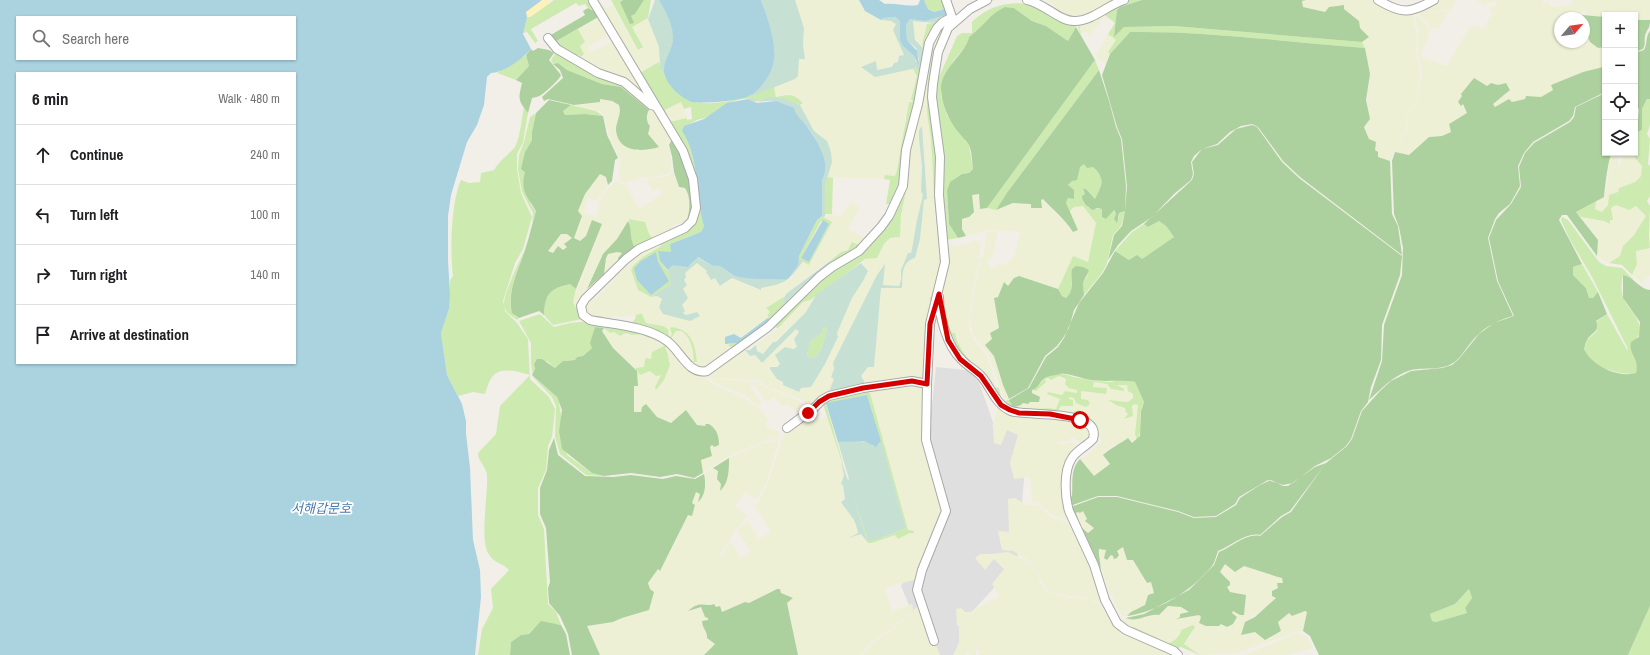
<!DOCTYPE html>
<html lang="en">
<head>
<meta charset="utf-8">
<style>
	body { margin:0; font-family:"Archivo Narrow","Noto Sans KR",sans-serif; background:#f6f6f6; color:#202124 }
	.controls { position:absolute; right:12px; top:12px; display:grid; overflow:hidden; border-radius:0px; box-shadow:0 1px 3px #0004 }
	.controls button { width:36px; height:36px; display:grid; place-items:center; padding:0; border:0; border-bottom:1px solid #e0e0e0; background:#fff; color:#202124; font:20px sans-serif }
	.compass { position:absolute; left:1554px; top:12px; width:36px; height:36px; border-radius:50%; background:#fff; box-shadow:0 1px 3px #0004; rotate:61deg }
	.stop { position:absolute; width:12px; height:12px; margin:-9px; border:3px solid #d40000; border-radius:50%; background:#fff }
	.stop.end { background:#d40000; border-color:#fff; box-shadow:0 1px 4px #0008 }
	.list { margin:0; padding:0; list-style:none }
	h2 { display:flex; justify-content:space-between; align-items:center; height:52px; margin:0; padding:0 16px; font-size:17px }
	h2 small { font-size:13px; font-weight:400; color:#757577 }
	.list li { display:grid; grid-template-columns:26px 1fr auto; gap:12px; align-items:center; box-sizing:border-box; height:60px; padding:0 16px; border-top:1px solid #e0e0e0 }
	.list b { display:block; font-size:15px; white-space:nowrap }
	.list em { font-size:13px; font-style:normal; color:#757577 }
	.icon { flex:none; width:22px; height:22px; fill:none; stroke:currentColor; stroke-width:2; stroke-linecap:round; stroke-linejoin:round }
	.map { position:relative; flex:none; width:1650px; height:655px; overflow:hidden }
	.search { position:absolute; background:#fff; box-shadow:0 1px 3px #0004; left:16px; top:16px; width:280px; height:44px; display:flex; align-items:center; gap:10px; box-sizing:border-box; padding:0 14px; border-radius:0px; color:#757577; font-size:15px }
	.panel { position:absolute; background:#fff; box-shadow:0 1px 3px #0004; left:16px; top:72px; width:280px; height:292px; border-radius:0px }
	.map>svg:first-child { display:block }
	.residential { fill:#e0dfdf }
	.farmland { fill:#eef0d5 }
	.grass { fill:#cdebb0; fill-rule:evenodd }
	.forest { fill:#add19e; fill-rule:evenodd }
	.wetland { fill:#c6e0d4; fill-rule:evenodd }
	.sand { fill:#fff1ba }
	.water { fill:#aad3df; fill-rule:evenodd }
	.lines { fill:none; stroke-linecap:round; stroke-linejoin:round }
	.minor-casing { stroke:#a9a9a9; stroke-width:10 }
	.minor { stroke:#fff; stroke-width:8 }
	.route { stroke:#d40000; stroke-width:5 }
	.labels { text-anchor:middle; stroke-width:3.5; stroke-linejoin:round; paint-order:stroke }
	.water-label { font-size:13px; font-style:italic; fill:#4a7aab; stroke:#fff }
</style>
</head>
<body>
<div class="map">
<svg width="1650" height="655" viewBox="0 0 1650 655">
	<rect width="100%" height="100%" fill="#f2efe9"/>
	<path class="residential" d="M936,367l39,4 19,54 34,6 -11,132 -49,53 -6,39h-32l-29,-69 45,-77 -18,-67z"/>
	<path class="farmland" d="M795,0h64l6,11 16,9 10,1 5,3 9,31 -7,3v4l-4,1 -2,4 -15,4 -1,-10 -9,10 29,1 17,-3 4,7 -6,23 2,4 -4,-1 -5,25 1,6 -10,43 -10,-1 -1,4 -56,-2 4,-15 -5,-21 -13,-10 -14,-26 3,-2 -7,-7 -8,-2 -12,3 -2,-9 3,-4 18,-5 3,-3 1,-17 6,-1 -2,-13 1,-17z
		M1047,0h68l-30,16 -14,2 -13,-6 -5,-8z
		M1302,0h71l12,7 27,6 5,22 -1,15 4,27 -3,15v9l-9,10 -2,20 -16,30 -12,-4 -14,-30 6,-53 -8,-32 7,-5 -10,-9v-7l-15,-12v-3h-9l-10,7 -22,-6z
		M1440,0h17l-7,11 -8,-1 -19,3 -4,-3z
		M1476,0h67v3l6,-1 2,5 19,-2 3,-3v-2h77v20l-14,1 -1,-6h-30v2l-19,-1v-6l-12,6 8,-1v3h-22v24h24v-7h3l11,12h7v17l-2,3 -20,5 -32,13 2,5 -12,7 -15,-1 -1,3 -13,3 -3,-3 -14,8 -2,-3 4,-4 13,-10 -4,-7 -8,2 -7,-2 -28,13 4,17 -16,9v10l-9,4 -13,1 -20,18 -14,-3 12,-21 1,-19 10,-11v-9l4,-15 -5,-33 2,-13 -4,-9 1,-8 14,16 -9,27 26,9 23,-40 3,2 1,-3 9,5 10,-18 -4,-4 8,-3 -2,-4 -11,4z
		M602,5l5,3 6,-3 25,45 5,-3 -11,-20 16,-9 11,29v15l-21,12 -40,-66z
		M1442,11l6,1 -10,17 -5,-2 -1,2 -15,-16z
		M1102,13l3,3 -15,20 -5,-4 -4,3 -3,-10z
		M600,16l11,18 -23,13 3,5 22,-11 36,61 -33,-23 -34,-18 -1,-4 3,-3 -4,-8 -2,-17z
		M952,20l-11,13 -8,22 -6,46 4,41 4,75 7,47 -10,38 -8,79 -60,6 -3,-11 7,-9h6l7,-79 21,-1 1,-16 3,-7 3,-4 6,-2 5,-19 4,-39 3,-1 -5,-73 -3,13 3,28 -1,24 2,4 -6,25 -4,29 -9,14 -3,7v10l-2,6 -17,-1 -1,-16 -48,94 1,6 -3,8 16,12 13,-4 2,3 -48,16 -46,-17 -10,-7 -51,-2 -2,-4 40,-24 2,4 3,2 5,-1 4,5 23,-17 14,-15 3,4 -5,7 3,8 -7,2 -12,12 1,5 -9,1 7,12 6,3v3l15,7 27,-28 13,-27 -1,-4 15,-35 11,-17 5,-10 -7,-8 5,-5h11l7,-14 6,-6 7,1 3,-5 1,-19 6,-29 1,-36 28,-118z
		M913,21l14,3 -5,21 -4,-1 -3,-4z
		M1108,34l8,6 -8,12 2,2 -5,10 -9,-8z
		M599,99l13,2 7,4 1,9 -4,15 21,22 12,-1 -1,-16 2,-8 -3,-3v-10l4,-7 21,31 -5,8 3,6 1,21 -3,2 -20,4 -5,-1 -17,6 -7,-3 1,-21 -9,-17 -7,-26 -4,-5 -26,-6 26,-3z
		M682,102l5,16 -18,4 -4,-12z
		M1635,106l4,3 -4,49 7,8 -1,10 -6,6 -16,6 -1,4 -9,3 -1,10 -6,7 -7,-3 1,-8 8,-4 4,-18 1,-22 3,-4h5l2,15 5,-15h11z
		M674,172l5,15 6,1 3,5 2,18 -3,9 -6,5 -4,-2 -13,12 -10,4 -5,-5 -1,-5 -19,-10 -12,20 -14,15 -5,9 -3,11 -7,9 18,-16 -1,-5 3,-8 9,-2 5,1 -3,11 -35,33 3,22h-5l-9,-17 1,-4 28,-73 -10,-4 -6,15 -6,5 -6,-3 8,-22 -4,-4 7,-18 16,-21 5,4 2,8 -11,16 -9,-3 -4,16 12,3 4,-17 7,-11 9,-8 10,4 13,24 23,-15 -3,-6 -6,3 -7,-12 23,-3z
		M979,194l1,15 7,-1 9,2 17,-7 18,1v4h10v-8l2,-1 15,17 9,6 5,-3 -3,-7 5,-5 9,-1 13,17 -8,40 -15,-7 -15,33 -30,-9 -14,-2 -6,8 -4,-4 -6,15 -4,1 5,30 -7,11 2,17 9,29 6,14 -2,1h-3l-16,-47 -15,-18 -3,-18 10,-59 3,-1 4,-25 11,-1 -5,24 -6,8 5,6 8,-5 2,2 7,-4 6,-7 5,-23 -31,-2 -23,6 -4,-7v-10l7,-2 3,-22z
		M851,201l9,6 -12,22 17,9 -4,8 -10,1 -32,21 -23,17v3l-30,20 4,4 -1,5 -28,21 -8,-3 -8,5v4l7,3 -3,4 -24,18h-8l-27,-29 6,-10 9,4 7,11 2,17 -2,-23 -14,-11 -6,5 -3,6 -6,-13 -17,-3 -4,-9 -17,3 -13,-1v6l-26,-8 -1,-3v-9l11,-4 35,-37 4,-7 24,-14 2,6 -9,6 -21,18 1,5 6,15 13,7 9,-1 2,6 22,18 2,-5 -3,-2 -1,-8 3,-32 12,-10 27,22 8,-7 24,11 5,-1 30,-9 12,-18 7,4 22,-43 -9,-5 1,-3 17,2z
		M1616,204l8,5 12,-3 10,10 -12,19 -11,11 -3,10 -11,7 -4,-1 -8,-6 1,-16 -17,-23 23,4 8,-1 -1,-12z
		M561,234h6l5,4 -8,6 3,3 -4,3 -10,3 -5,-3z
		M976,240l5,6 -11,63 -1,20 5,11 13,16 10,33 -4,-2 -32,-39 -6,-15h-3l-2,-4 -10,-35 7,-50 12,2z
		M1650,248v27l-7,7 4,5 -15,-12 5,-17 -1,-7z
		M816,295l-10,17 -13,15 -17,15h-3l-10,12 -6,-3 -1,-6 22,-17 25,-26 7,-2z
		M604,328l4,4h6l9,4 3,-3 7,2 9,-1 15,6 7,6 -15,13 -5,8 -9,1 -22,-20 -11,-18z
		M669,344l41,38 37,18 14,10 8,10 -4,3 2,4 10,4 3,7 -12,2 -35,14 -30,19 -2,-13 11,-15 -6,-19 -39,-3 -17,-12 -16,1v-26l4,-1 -1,-14 3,4 10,-4 11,4 -6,12 1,2 14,-24 -1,-10 -4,-7z
		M1059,376l18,14v3l-30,1 13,5 -4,11 -16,-2 -3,2h-16l-6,-3 7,-4 10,-10v-3l13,-11z
		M708,379l49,3 10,6 31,12 4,5 -8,6 -6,-7 -5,3 -9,-10 -7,5 -13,-17 -4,2 12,16 -4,3 -11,-9z
		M912,382l13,6v43l20,80 -28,68 -32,9 7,23 20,-7 1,6 -22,19 -20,13 -11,13h-62l-11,-52 -7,-14h-4l-27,14 -4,-1 -23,10 -6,-5 -18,-3 -8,5 11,-2 7,11 -3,12 10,14 -11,11h-104l-13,-29 26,-4 9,-4 27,-8 2,-9 -3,-17 10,-15 2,1 15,-26 21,-52 4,1 4,-4 2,-5 -2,-10 9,-6 5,3 3,13 -1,4 9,-20v-10l32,-14 18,-4 -12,41 -11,19 -11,-8 -10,14 12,9 -7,11 -4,3 -17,28 2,1 9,-17 11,17 10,-7 -14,-20 10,-11 12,19 12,-7 -16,-25 13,-24 16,-50 29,-22 6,9 8,-4 16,52 1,7 -3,8 2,2 2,14 -4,2 4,8 7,5 4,11 2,8 -6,3 9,-2 4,6h16l14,-5 3,3 12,-5h4l-6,-3 -38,-137 -5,-2z
		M1094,382l24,5 -1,-2h10l6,9v4l-5,4 -20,-2 8,5 9,3 3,6 -4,5 2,1 8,-16 4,1 -3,29 2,6 -5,3 -4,-5 -9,6 -6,1 -10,10 7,9 -16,12 -14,-17 6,-3 16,-15 -5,-6v-3l-18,-17 2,-4 -3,-1 -6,3 -14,-2 4,-5 7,1v-10l5,1 2,5 10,4 4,-3 -9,-5 -1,-6 1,-2 14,2 -2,-6z
		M1000,407l47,14 7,-3 17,3 14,5 5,6 -1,7 -8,4 -9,-6 -2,4 -15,2 8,1 10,-2 2,2 -10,22 -1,47 4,8 -15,-6 -16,-13h-5l-2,-25 -16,2 -4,-16 8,-28 -11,-5 -6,15 -7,-2 -1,-18 3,-12z
		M1015,498l11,7h12l13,12 17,6 18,34 15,46 -20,-7h-14l-19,-5 -16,-28 -19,-12 -11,-1 -4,-19 11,1 -1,-33z
		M1082,510l12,18 -6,5 -7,-6 -5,-14z
		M1124,547l3,8 6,5 13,23 5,-1 3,11 -6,2 -3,10 -21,12 -8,-9 -4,-13 -4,-2 -3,-13 -3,-1 -2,-7 1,-5 -2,-14v-4l7,1 3,8z
		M1008,552l22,11 5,5 9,22 23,8h19l15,7 5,10 13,14 53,26h-192l-1,-5 -3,-1v6h-7l1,-3 -4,1v2h-13l6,-12v-17l-2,-1 -1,-16 5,-1 4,4h5l30,-16 -8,-12 12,-15 -10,-10 -9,11 -10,-12 5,-4h11z
		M1225,564l19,2 34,11 4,1 1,5 -5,5 -2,10 -4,5 -27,19 -3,13 13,-3 6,5 11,-1 9,-5 -3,-9 2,-2 9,-7 3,3 13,-5 2,1 1,3 -5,16 -7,1 -59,21 -37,2 -16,-11 9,-12 -3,-6 -9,4 -6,10 -7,3 -31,-14 -8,-2 -10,-9 17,1 17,-5 6,1 9,-9 12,1 9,5 -10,7 14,-4h6l2,2 -2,4 16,5 6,-2 6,3 3,-2 3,-14 7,4 4,-1 2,-15 -4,-5 -12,-2 -3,-5 2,-7 -9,-8z
		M920,604l20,51h-78l10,-12 20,-13z
		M1297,633l10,4 6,11 -27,7h-42z"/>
	<path class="grass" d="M554,0h37l7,13 -10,-5 -3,-4 -6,2 -3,-3 -45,26 7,12 -3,2 -8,-11 -4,1 4,-16h3z
		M611,0h12l-3,2 11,14 4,-2 9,-14h7l-3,18 -16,9 11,20 -5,3z
		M924,0h21l4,14 -14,15 -31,148 -13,27h-5l4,-24 -6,-1 1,-4 10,1 2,-6 12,-68h4l-2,-3 6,-23 -4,-7 4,-1 7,-19 -2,-4 5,-21c8,-1 15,-4 20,-9l-2,-6 -11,3 -6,-3z
		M991,0h4c-41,11 -58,45 -59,84l21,-48 5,-3h10v-11c20,-20 46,-22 72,-15 10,6 19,13 30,16l2,4 -8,14 -22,-15 -14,-5 -18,-13 -9,-1c-15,6 -23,21 -36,30l-1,7 -14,16 -13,25v11l6,19 22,30 4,24 -4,4 -7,1 -12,8 -3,8 2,34 9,14 -12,2c-9,-12 -5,-64 -5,-81 0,-21 -7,-41 -8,-61 0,-10 2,-21 4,-31 6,-35 20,-53 54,-67z
		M1128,0h14l-22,7 -3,3 -2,26 9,-9 50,-1 188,16 3,6c-79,-6 -157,-17 -235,-16l-20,22 -2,-2 8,-12 -8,-6 7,-11 -13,-10 -23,10 2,12 -4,-11 1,-2z
		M947,25l-15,59 12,178 -12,40 -3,-3 5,-6 8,-29 -3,-5c5,-13 -2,-28 -3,-42 -3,-25 -3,-51 -5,-76 -1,-13 -5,-27 -4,-40 0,-25 5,-55 20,-76z
		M578,29l7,13 -5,4 4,8 -3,3 -2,-2 -4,2 -22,-14z
		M557,51l64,32 34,24 17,30 -21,-30 -2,3 -28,-23 -19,-3 -35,-14 -9,-7 -5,1 -2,-4z
		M526,55l3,11 -13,14 -19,-7z
		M1095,60l4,10 -93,124 -10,16 -9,-2z
		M659,62c1,8 5,13 9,19 4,7 18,19 26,21 25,5 61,-6 83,-18l-3,4 2,9c14,-3 17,-4 27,6l-3,2 -17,-6 -14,-2 -11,4c-18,-9 -37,8 -51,16 -4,2 -9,2 -12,4 -5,2 -9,7 -13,10 18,27 13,65 22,95l-3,6 -31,12 2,8 -12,9 10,12 1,11 -20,13 -13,-7 -7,-20 2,-4 10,-9 18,-11 -2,-6 36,-22 -4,-53 -53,-91zM681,102l3,7 7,-2 1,12 -5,1v-2l-18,4 -4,-12z
		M1647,99h3v26l-3,9 3,5 -2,25 2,2v30l-3,5 3,5 -1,30 1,12 -14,3 1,13 -5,11 -10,-10 -13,-2 11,-7 3,-10 11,-11 12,-19 -10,-10 -7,4 -13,-5 -5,3 2,12h-3v4l-6,-3 -23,-4 -5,-5 20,-11 -1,8 7,3 6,-7 1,-10 9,-3 1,-4 16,-6 6,-6 1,-10 -7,-8 2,-26 5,-2v-21z
		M571,105l25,6 7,5 -18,-2 -20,1 -2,-4z
		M524,107l4,6 -5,29 -6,12v15l4,24 11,24 -9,32 -8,14 -12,38 2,10 12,12 11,16 2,40 19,18 6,12 -3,28 -4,9 -2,24 -8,18v27l6,14 4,75 8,8 5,13c-10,-2 -26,-2 -32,9l-8,1 -10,7 -1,13h-32l4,-26 11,-21 -2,-19 18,-19c-6,-7 -16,-7 -21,-17 -8,-15 0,-58 -1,-77 0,-9 -9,-14 -9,-23l18,-19 4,-28 30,-31c-10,-3 -29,-9 -37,1 -4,4 -6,12 -8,18l-12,-2 -15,4 -11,-21 -6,-42 8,-24 1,-29 3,-4c-3,-24 -2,-74 8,-96l8,3 11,-1 1,-9 13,-3c6,-10 14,-15 21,-23 5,-8 7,-31 9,-40z
		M536,113l-4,19v8l-7,12v20l6,33 5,6 -4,12 1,-10 -11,-21 -4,-23 1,-14 5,-13 6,-25z
		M1084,164l9,3 9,10 -2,12 -5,10 -8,-9 -2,4 3,14 25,2 6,8v-5l6,-2 -4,15 -8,9 -6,28 -5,10 -18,22 -1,-12 5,-8 -17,7c4,7 1,10 -5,16l-4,-2 -4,-7 15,-33 15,6 8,-39 -13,-17 -9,1 -5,5 -3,-9 2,-5 6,1 -6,-13 11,-19z
		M828,177l5,1 -1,36h-8c-1,-9 0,-31 4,-37z
		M907,186l-6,29 -1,22 -10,1 -6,6 -7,14 -12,1 -35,27 -20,14 -7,2 -25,26 -4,-1 -29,23 -32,21 98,-85 48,-34z
		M823,217l9,5 -23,43 -11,-6 1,-3 18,-36zM821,221l8,3 -20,38 -8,-4z
		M1562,217l6,3 31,42 7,4 16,2 12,12 -11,-5c-2,7 -2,16 0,22 4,13 27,27 12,44l3,25 -2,7c-12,3 -40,-5 -48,-15 -2,-2 -3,-6 -4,-8l3,-10 10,-9 -1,-9 11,-8 20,36 1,-1 -36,-72 -23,-39 -8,-18z
		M629,219l16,3 4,12 5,5 -18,10 -6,-10z
		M1159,221l7,5 8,11 -32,22 -13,1 -14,-9 17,-19 12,-8 4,3z
		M865,238l4,2 -12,11 -27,15 -63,60 -54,39 -13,5c11,-3 26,-13 32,-23l-5,-2 15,-4 26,-20 1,-4 -2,-2 3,-3 -4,-4 19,-12 -3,7 5,-1v-2c8,-6 13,-13 22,-19h2l20,-17 -1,-3 11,-9 7,-2 4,-8 9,4z
		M525,250c-5,15 -26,58 -6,68l-2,2c-5,-4 -11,-7 -13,-14 -2,-9 16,-47 21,-56z
		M1582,264l16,28 -5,6h-4l-3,-10 -13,-13v-8z
		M570,284l6,5 -3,13 9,17 -29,6 -9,-10c1,-22 6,-26 26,-31z
		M940,294l10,35 2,4h3c3,19 26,39 38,54l6,1 3,14 -41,-45 -15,-31z
		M540,314l14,13 16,-4 20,-2 50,10 29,13 -4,4c4,6 3,11 5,17l-6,15 -8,10 -1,-3 6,-12 -5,1 -6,-5 -10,4 -5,-7 9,-1 1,-8 2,-1 4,1 1,-7 12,-6c-5,-9 -16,-6 -22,-12l-9,1 -7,-2 -6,3 -6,-4 -4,1 -6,-5 -9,-1 -3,12v9l-9,8 -6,1 -2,3h-8l-12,8 -8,-7 -13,6 1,2 -3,6 25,22 2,5 8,53 25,18 12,3 -18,-1 -26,-21 -5,-17 1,-31 -4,-9 -19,-20 -2,-14v-20l-12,-22z
		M640,314h2l4,9 17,3 5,3 1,9 3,-4 -2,-6 2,-1c20,3 23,17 25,35h-3c-1,-12 -2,-24 -13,-31h-5l-6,9 -41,-14 6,-7 1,-4z
		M824,327h3v2l-6,21 -7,8 -5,-1 -2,-4 4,-12 10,-7z
		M1061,373l13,4 21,4 15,1 10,-2 15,2 9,20c-7,11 0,29 -7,38l-2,-6 3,-29 -4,-1 -2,2 1,10 -9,3 4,-5 -2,-2 -1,-4 -9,-3 -8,-5 20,2 5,-4v-4l-5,-3 -1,-6h-10l7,4v2l-13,-2 -4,-5 -13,-2 -1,5 14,1 -1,6 -25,-3v8l7,1 2,4 -4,3 -10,-4 -2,-5 -5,-1v2l4,1v6h-12l-3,5 14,2 6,-3 3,1 -2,4c10,6 20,11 18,24 -6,6 -14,10 -20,16 -13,13 -8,36 -8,51 -5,-14 -4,-40 7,-51 6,-6 14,-10 20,-17 7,-35 -80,-17 -92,-35v-2l5,-1 3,6c15,7 28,0 44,3l4,-10 -13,-5 1,-2 14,3 3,-4 12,2v-3l-8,-2 -4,-4 1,-5 -7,-3 -8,4 -3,-2 -3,1 1,3 -10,9 -4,-1 6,-4 8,-9z
		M865,391l5,2 38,137 6,1v2h-4l-12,6 -3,-4 -23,8h-4l-15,-47h2l26,42 25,-10 -39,-133 -41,9 22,77 -25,-77 7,-7z
		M1469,589l3,9 -7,10 2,5 -31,9 -4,-1 -2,-7 25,-10z
		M1650,606v49h-22z
		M1114,616l15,11h5l34,16c6,-1 12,-7 13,-13l12,-5 2,2 -11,17 16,11 -19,-8 -7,3 -48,-22z"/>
	<path class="forest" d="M623,0h21l-9,14 -4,2 3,7 -4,1 -10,-22z
		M1142,0h164l-4,1 1,6 22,5 4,-5 15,-2v4l15,12 1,7 9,9 -7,5 -188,-16 -50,1 -10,10 3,-27 3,-3z
		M1005,7l9,1 18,13 14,5 22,15 8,-14 19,33 -108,148 -7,1 -1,-15 -7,1 2,17 -5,5 -7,2v10l4,7 -8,2 -9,-14 -2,-34 3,-8 12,-8 7,-1 4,-4c-1,-8 -1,-17 -4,-24 -3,-5 -7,-8 -10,-12 -10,-12 -18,-30 -18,-45 0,-19 26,-36 28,-51 13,-9 21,-24 36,-30z
		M588,8l10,5 2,3 -47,27 -4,-7 36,-21 -2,-4z
		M1582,15l23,2v30l-7,1 -8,-6 -3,-7h-3v-17h-2z
		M1635,20h15c0,10 -3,8 -5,16 -1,4 1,8 -2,13l-8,3z
		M1650,31v68h-3l-5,10v21l-5,2 2,-23 -4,-3v-53l9,-3c4,-7 1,-13 6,-19z
		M1130,32c78,-1 156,10 235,16l5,26 -4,26 4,19 -6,8 5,12 7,3 -1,8 3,2v5l12,4 2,53 6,12 4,29 -102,-78 -17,-16 -25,-34 -6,-3 -11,2 -11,6 -13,12 -15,5 -8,7 -3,6 2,12 -2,6 -17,14 -22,23 -21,14 -13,14 -10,15 6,-25 8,-9 3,-15 2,-25 -5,-47 -5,-12 -15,-52 8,-21z
		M538,48l11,2 5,3 -5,7 12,15c-1,4 -16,18 -20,20 -3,2 -6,2 -9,3l-4,15c-10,-13 -10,-13 -6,-30l-6,-3 13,-14 -3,-11 5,-6 2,2z
		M558,63l9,7 35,14 19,3 28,23c-3,5 -3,12 1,16l-2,8 11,13c-16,5 -41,6 -43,-17 0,-9 6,-16 3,-25l-7,-4 -12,-2v3l-26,3 -26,-6 -4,2 -2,-4 21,-19 -3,-8 -7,-6z
		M1605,64v28l-30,15 -2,9 -4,5 -36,21 -9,11 -6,13 2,20 -10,18 -11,9 -4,6 -7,19 9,43 16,35c-19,5 -32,13 -44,29 -5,6 -9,14 -16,18 -12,8 -29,4 -42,7 -17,5 -30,19 -42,30l13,-39 2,-36 18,-50 1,-27 -4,-21 -5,-13 -2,-53 3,-9 14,3 20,-18 13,-1 9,-4 -2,-8 18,-11 -4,-9 -2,2 -3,-4 4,-6 -1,-2 13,-16 13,8 4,-3 7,2 8,-2 4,7 -17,14 2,3 14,-8 3,3 13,-3 1,-3 15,1 12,-7 -2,-5 32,-13 20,-5z
		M1099,70l10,31 7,26 5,12 5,47 -1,25 -6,2 -2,10 -3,-4 2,-5 -2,-4 -8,9 -4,-2v-8l-5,-1 -4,2c-5,-2 -11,-8 -11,-14l3,-2 -2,-6 4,2 8,9c7,-14 11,-20 -2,-32l-6,1 -3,-4 -4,3 -3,13 -5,1 -4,4 6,5v9l-6,-1 -2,5 12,27 -5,2c-8,-13 -20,-22 -30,-33l-2,1 1,8h-11v-4l-18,-1 -17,7 10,-16z
		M1605,93v60h7c-4,5 -7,35 -8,44l-28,15 22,28 -1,16 -30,-41h-5l-3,5 23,44 -9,3v8l13,13 3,10h4l5,-6 9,22 -11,7c4,12 -4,10 -9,19 -2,3 -2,7 -3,9 8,17 34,29 52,24 4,-15 -8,-19 -5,-31l8,-5 1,-15 -17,-24v-23c11,2 16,14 27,15v316l-22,49h-309l-9,-19 -7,-5 4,-19 -2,-1 -13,5 -3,-3 -11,9 3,9 -16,9 -10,-8 -14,3 4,-13 10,-5 21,-19 -4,-2v-5l6,-3 -1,-5h6l-1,-5 -4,-1 -34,-11 -9,6 -10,-8 -5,8 10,10v3l-3,2 3,5 16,3 -2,20h-4l-7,-4 -1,2 5,4 -4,7 -6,3 -6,-3 -2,2h-13l-7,-3 2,-6 -2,-2 -23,4 4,-2v-3l9,-2 -8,-5 -13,-1 -9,9c-11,-2 -22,8 -33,3l18,-4 45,-24 25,-25 5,-13c13,-5 27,-19 41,-16l22,-19 9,-5 35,-49 21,-17 5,-7 10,-28 18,-20 11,-10 20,-10 31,-3 10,-3 7,-6 20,-25 15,-11 20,-7 -16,-35 -9,-43 7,-18 15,-16 10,-17 -2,-20 6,-14 9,-10 36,-21 4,-5 2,-10zM1469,589l3,9 -7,10 2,5 -31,9 -4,-1 -2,-7 25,-10z
		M549,100l22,5 -8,6 2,4 20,-1 18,2 4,19 11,23 -3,2 -3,21 -4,4 -2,-8 -6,-3 -15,20 -7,17 4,5 -8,22 6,3 6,-5 6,-16 10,4 -26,65 -6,-5c-20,5 -25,9 -26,31l-5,-4 -20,7 -7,-5c-5,-22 6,-42 13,-63 4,-12 7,-26 11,-39 -9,-15 -16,-20 -11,-39l-4,-3 4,-17 7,-12v-8l4,-19zM561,234h6l5,4 -8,6 3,3 -4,3 -5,-4 -5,7 -5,-2z
		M1252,125l5,2 25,35 17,16 103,78 -2,19 -18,50 -1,35 -10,27 -3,15 -7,9 -10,28 -5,7 -15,12 -16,8 -22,17 -10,2 -15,-5 -29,17 -4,7 -19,12 -22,1 -16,-6 -61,-15h-19l-28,10 -2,-7 4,-3c1,-13 -2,-27 8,-37l14,17 16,-12 -7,-9c9,-8 15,-10 25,-17l4,5 8,-7 1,-25 3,-9 -9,-20c-17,-3 -32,1 -49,-3 -5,-1 -23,-7 -26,-5 -4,1 -12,2 -15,4 -6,4 -6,10 -13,12v3l8,4 -1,5h-9l-2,2 -5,-1 -2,2 -6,2 -3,-1 -3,-6 20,-12 17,-31 12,-10 6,-9 15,-35 24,-30 12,-22 14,9 8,-5 5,4 32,-22 -8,-11 -7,-5 -11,6 -4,-3 48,-44 2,-6 -2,-12 10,-13 16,-4 18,-16z
		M672,139c11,20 30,61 15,81 3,-10 4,-23 -2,-32l-6,-1 -5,-15 -2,-16 -3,-11z
		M628,221c5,9 0,17 8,28l-17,15 -1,-6 4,-5 -5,-1 -9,2 -2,4 -2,16 -17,15 16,-35 14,-15z
		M1076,266l7,1 6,3 -6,13 1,12 -10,15 -5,18 -6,10 -6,8 -12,10 -17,32 -19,11 -6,-14 -9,-29 -9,-11 7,-6 -2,-6 9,-5 -5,-30 4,-1 6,-15 4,4 6,-8 5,-2 39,13 4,7 4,2c10,-10 4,-17 6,-29z
		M595,327l9,1 -2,3 11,17 24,23 1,15h-4v26h7l1,-5 4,-3 11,13 14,6 15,-13 11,15 9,1 -1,-2h4c8,5 10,12 10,21l-5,2 -2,-2 -2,2 2,9 -11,4 2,13 -9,5 -17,-4 -17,3 -29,-4 -27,3 -12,-3 -30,-24 -3,-18 3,-21 -3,-8 -2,-5 -25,-22 3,-6 -1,-5 3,-5h5l13,9 8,-7 12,-1 2,-3 6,-1 9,-8 -2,-5z
		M554,438l4,17 27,21 28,1 18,-2 32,4 13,-3 19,3 9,-5c2,9 2,21 -6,28l2,-8 -4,-2 -4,11 3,2 -3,11 -4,-1 -28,56 -2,-2 -10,14 2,6 4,3 -5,18 -27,8 -9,4 -26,4 13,29h-28l-4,-21 -8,-18 -11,-13 -1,-15 2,-6 -4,-54 -6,-14v-26l7,-18 2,-20z
		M729,458c0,12 0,25 -9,33l1,-7 -4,-5 1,-8 -5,-3z
		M1326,463l-36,48 -9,5 -21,19c-14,-3 -29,11 -42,16 -2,5 -3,11 -6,15 -21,25 -52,45 -85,50l4,-4 14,-7 3,-10 6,-2 -3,-11 -4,1 -14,-23h-6l-4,-13 -6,4 2,4 -2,3 -3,1 -1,-3 -2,-1 -4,5 -3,-2 2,-8 -7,-1c-1,8 3,15 1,23l-29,-65 27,-10h19l61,15 16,6 22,-1 20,-12 4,-7 20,-13 11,-5 12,6h5l27,-19zM1083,511l4,8 -2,2 9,7 -6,5 -7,-6 -5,-14 2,-1 2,1z
		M777,589h3l1,4 12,5 -6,5 11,52h-94l11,-11 -8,-6c1,-6 -5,-10 -5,-17l6,-1v-2l-3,-1 -4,-10 -13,4c13,-12 17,-3 26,-7l2,3 4,-1 2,6 23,-10 4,1z
		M541,621l20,4 5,9 4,21h-60l1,-13 10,-7 8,-1z"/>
	<path class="wetland" d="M655,0h4c6,11 16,26 14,39 -1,16 -11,21 -7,39l-6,-10 -1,-21 -11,-28z
		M761,0h34l9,28 -1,17 2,14h-6l-1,17 -3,3 -46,18c35,-30 25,-58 12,-97z
		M947,15c-10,11 -21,7 -34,6l2,19 9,9 -3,20 -2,1 -2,-2 -42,9 -14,-10 15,-6 1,9 15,-3 2,-4 4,-1 1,-6 5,-1 -11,-25 3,-6 -5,-3 -10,-1 2,-2 12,-1 5,4v19l2,5 12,11 2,6 3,-2 -3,-12 -9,-8 -1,-15 4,-6 15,2z
		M769,97l14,1 17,7 14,26 13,10 4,11 1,10 -7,24v30l-8,4 5,-4v-36c15,-25 -23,-68 -44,-78 -10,-4 -20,3 -30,-3l5,-1 5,3z
		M922,126l5,73 -3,1 -4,39 -5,19c-14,4 -12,17 -13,30h-21l-7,79h-6l-7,9 3,5v6l-2,1 -2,-3 -32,9 6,-15 -3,-2 3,-8 -1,-6 44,-88 8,-11 -2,21 16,1 2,-6v-10l7,-17h3l1,-4 5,-29 6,-25 -2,-4 1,-24 -3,-28v-9z
		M697,257l16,9c10,-2 13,7 22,10 4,1 43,4 46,3 9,-3 17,-11 17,-20l5,2c-14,20 -18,23 -42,27v2l-29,-12 -12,8 -5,-8 -4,2 -5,-8 1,-1 -10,-8 -12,10 1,4 -2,3 3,5 -4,4 5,9 -6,7 3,6 -2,2 3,2 11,-3 3,4 -10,5 -27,-7 -4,-7 3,-8 -5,-3 -6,1 20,-13 -3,-14 5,-5h18z
		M830,261l1,3 -20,17h-2c-9,6 -14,13 -22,19v2l-5,1 4,-9z
		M861,263l7,8 -5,10 -11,17 -15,35 1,4 -13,27 -14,23 -10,1 -2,4 -16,-7v-3l-6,-3 -7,-10v-2h7l3,-3 -5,-9 10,-8 8,2 4,-2 -3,-8 5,-7 -3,-3 -34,34 -7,-8 -5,1 -5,-6h5l6,-5 1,6 6,3 10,-12h3l30,-30 10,-17zM824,327h3v2l-6,21 -7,8 -5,-1 -2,-3 4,-13 10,-7z
		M856,440l15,3 2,3 5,-1 3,-4 25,87 -25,10 -12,3 -16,-45 15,47 -7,-9 -12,4 9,-5c-3,-17 -9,-18 -17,-31l4,-3 -2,-14 -2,-1 3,-9 -3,-13 7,18 1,-1 -11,-37z"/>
	<path class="sand" d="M547,0l3,3 -20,14h-3l-1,-5 13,-11z"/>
	<path class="water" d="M0,0h542l-16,12 1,5 -4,17 8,15c-9,10 -27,24 -40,24l-4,4 -3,28 -7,20 -10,17 -16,53 -3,21v45l2,34 -1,14 -8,24 6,42 15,29 4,17v13l4,34 3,72 7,30 1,27 -6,58h-475zM17,17h278v42h-278zM17,73h278v290h-278z
		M659,0h102c7,20 18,48 11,68 -4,11 -13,23 -23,28 -8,5 -48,8 -57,6 -8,-3 -17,-10 -22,-17 -15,-20 3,-29 3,-48 0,-13 -8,-26 -14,-37z
		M859,0h20l6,4c12,-1 21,3 33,1l2,-5h4l4,9 6,3 11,-3 2,6 -22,6 -15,-2 -4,6 1,15 10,11 2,15 -5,-10 -12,-11 -2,-5v-19l-5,-4 -12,1 -2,2 -16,-9z
		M748,99l9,4 19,-2 18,7c2,9 9,12 14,20 10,14 24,35 14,52v36l-5,4 -18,36 -1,9 -10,14c-9,1 -46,0 -53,-3 -8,-3 -12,-12 -22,-10l-15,-9 -10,10 -15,-2 -5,5 -8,-9 -2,-10 13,1 -1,-8 31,-12 3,-6c-9,-30 -4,-68 -22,-95l2,-5 20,-7 23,-16z
		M823,220l6,4 -20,38 -8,-4z
		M656,252l2,10 11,19 -18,14 -14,-15 -3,-12 7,-7z
		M769,317l-1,4 -26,20 -5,2 -12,1v-7l9,-3 7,4z
		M867,395l14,46 -5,6 -12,-6 -26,1 -12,-39z"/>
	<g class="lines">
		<defs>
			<path id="minor" d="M946,0l6,17 3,4
				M1027,0c17,3 33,22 48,21 17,0 33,-16 49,-21
				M1378,0c25,15 32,13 56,0
				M593,1l90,150 10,28 3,29 -4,13 -7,7 -46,21 -13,10 -41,40 -4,7 2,9 7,5c25,5 56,6 77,21 14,10 21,34 40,30l61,-44 51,-50 13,-10 27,-16 22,-24 8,-11 14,-30 3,-36 12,-46 11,-61 8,-15 6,-6 9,-5
				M548,38l9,11 41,24 26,9 27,23 4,1
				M939,297c0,19 8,49 22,62 6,7 15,11 21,18 9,11 14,28 29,34 16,6 91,-3 82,28 -6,7 -16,11 -21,19 -9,13 -7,39 -3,53l25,54 11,35 12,23 9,7 48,21 4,4
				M787,428l26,-19 9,-9 7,-4 34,-8 49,-7 15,3
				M934,641l-17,-51 5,-20 24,-59 -20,-71 1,-56 3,-60 15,-62 -6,-67 1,-38 -8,-60 1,-13 5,-32 10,-24 22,-19 17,-9"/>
		</defs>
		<use href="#minor" class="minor-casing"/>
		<use href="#minor" class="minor"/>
	</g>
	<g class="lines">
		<path class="route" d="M808,413l11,-11 10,-6 34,-8 49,-7 15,3 3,-60 9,-30 9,46 12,19 21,17 20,29 9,5 9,3 31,1 30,6"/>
	</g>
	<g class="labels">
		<g class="water-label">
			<text x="321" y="513">서해갑문호</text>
		</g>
	</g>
</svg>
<div class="controls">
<button>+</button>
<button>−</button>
<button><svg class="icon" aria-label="locate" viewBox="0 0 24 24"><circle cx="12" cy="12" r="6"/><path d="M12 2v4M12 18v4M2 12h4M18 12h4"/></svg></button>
<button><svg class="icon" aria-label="layers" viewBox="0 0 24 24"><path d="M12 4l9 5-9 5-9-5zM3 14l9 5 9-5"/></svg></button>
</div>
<svg class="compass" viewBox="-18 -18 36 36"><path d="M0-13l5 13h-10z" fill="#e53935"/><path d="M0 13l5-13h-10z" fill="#757577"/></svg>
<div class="stop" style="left:1080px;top:420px"></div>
<div class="stop end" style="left:808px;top:413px"></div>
<div class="search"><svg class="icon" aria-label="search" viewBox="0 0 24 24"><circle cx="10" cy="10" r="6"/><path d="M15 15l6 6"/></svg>Search here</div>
<section class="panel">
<h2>6 min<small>Walk · 480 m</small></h2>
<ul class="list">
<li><svg class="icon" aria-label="ahead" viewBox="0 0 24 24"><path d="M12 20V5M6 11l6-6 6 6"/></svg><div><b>Continue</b></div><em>240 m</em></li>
<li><svg class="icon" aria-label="left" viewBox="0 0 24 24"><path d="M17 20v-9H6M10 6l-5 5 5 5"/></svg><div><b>Turn left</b></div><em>100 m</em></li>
<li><svg class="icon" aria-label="right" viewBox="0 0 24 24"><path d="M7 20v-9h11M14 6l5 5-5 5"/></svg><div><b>Turn right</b></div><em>140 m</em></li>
<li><svg class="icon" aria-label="arrive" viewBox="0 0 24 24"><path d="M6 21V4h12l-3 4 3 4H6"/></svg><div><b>Arrive at destination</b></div></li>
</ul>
</section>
</div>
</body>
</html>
